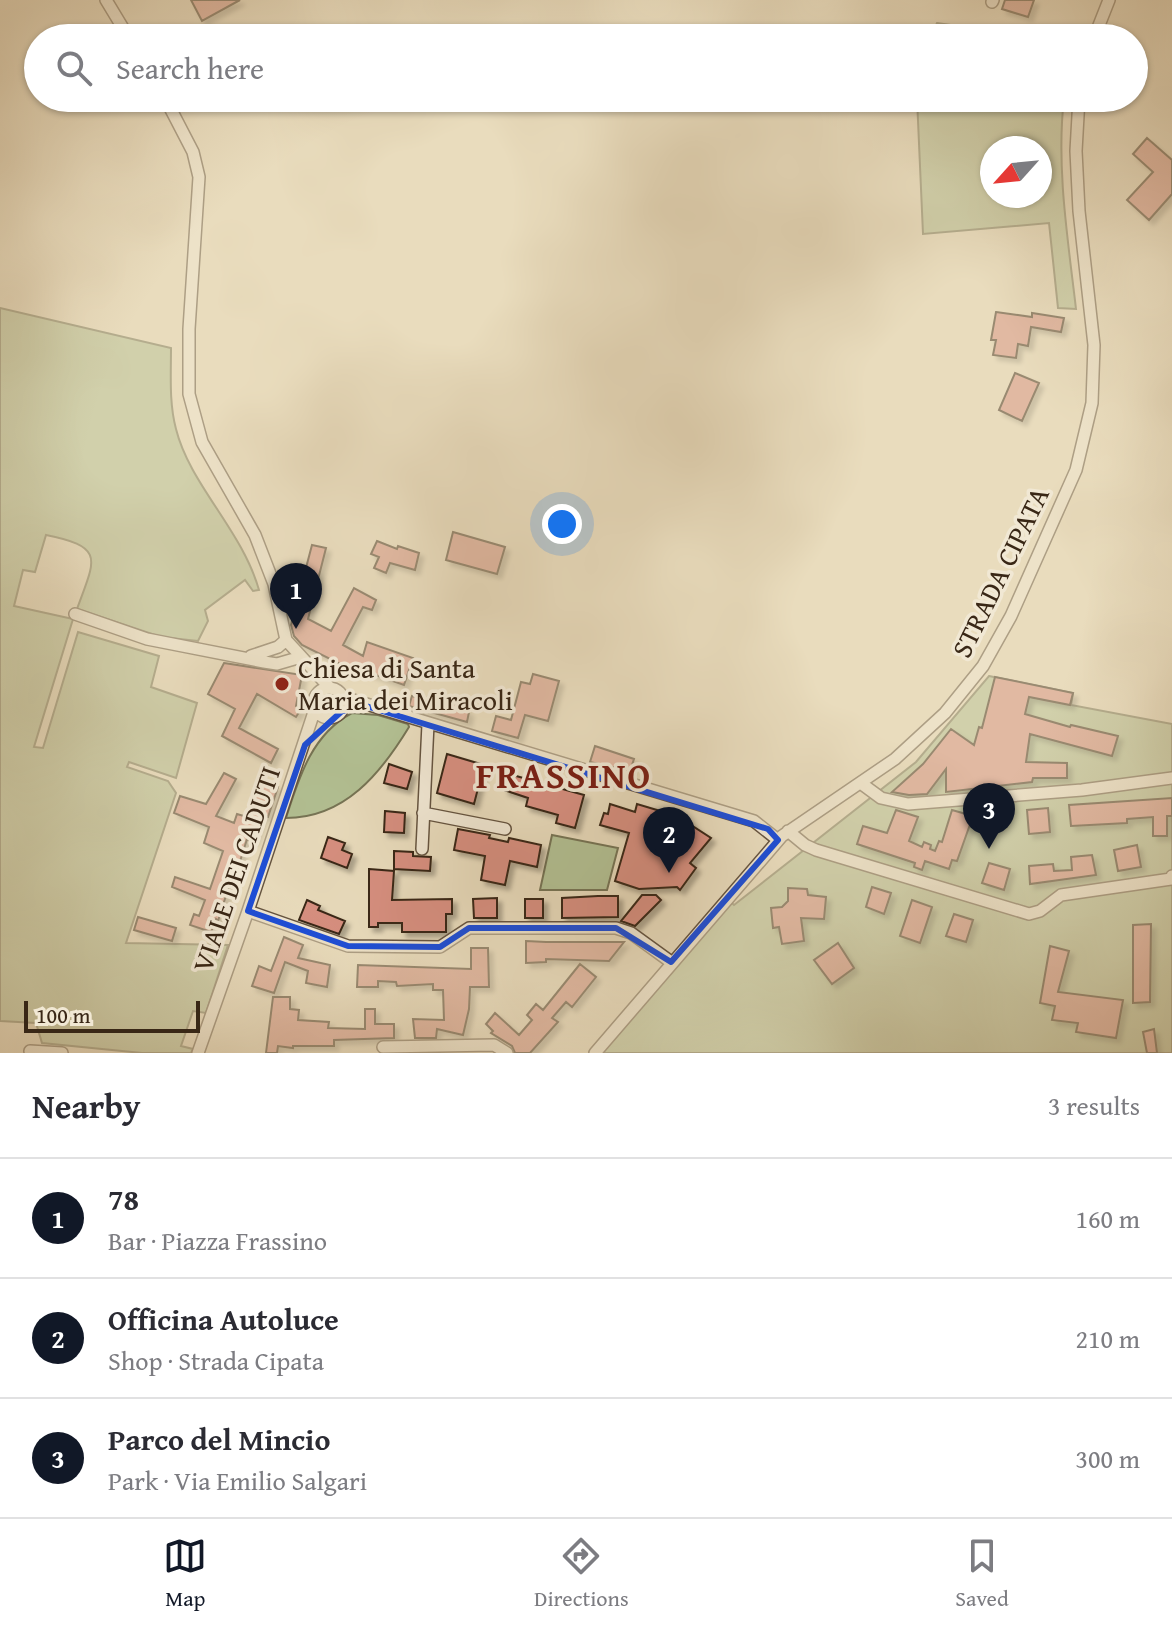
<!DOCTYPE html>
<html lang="en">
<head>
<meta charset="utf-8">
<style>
	body { margin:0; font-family:"Gentium Book Plus",serif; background:#f7f7f7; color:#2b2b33 }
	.compass { position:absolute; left:980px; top:136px; width:72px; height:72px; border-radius:50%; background:#fff; box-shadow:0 2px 6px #0004; rotate:243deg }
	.scale { position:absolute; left:24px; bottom:20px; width:176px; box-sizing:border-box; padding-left:8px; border:4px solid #392716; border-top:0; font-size:22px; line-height:28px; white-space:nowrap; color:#392716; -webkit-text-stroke:6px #f1e8d4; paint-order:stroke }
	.you { position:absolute; left:562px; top:524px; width:28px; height:28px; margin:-20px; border:6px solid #fff; border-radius:50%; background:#1a73e8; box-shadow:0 0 0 12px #1a73e833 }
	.badge { display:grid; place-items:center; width:52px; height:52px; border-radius:50%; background:#111827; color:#fff; font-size:26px; font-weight:700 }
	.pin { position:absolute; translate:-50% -66px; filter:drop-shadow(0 2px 4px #0008) }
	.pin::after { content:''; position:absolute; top:42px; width:28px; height:24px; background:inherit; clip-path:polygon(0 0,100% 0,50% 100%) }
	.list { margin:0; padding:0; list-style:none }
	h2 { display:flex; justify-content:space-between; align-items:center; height:104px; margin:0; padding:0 32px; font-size:34px }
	h2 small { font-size:26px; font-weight:400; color:#7c7c81 }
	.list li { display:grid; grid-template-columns:52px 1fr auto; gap:24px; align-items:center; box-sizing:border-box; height:120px; padding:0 32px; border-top:2px solid #e1e1e2 }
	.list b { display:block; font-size:30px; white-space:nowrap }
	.list p { margin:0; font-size:26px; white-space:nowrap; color:#7c7c81 }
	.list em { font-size:26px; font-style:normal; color:#7c7c81 }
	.icon { flex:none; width:44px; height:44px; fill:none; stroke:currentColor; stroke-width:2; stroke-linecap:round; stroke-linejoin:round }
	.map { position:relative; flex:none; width:1172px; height:1053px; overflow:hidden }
	.search { position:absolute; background:#fff; box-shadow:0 2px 6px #0004; left:24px; right:24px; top:24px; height:88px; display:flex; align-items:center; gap:20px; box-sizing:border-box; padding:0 28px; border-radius:44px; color:#7c7c81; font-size:30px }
	.sheet { height:464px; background:#fff }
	nav { display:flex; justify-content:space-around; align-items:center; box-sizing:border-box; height:112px; border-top:2px solid #e1e1e2; background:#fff; font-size:22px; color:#7c7c81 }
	nav a { display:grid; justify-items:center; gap:4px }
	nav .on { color:#111827 }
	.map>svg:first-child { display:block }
	.green { fill:#b3c194; stroke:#767455; stroke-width:2; fill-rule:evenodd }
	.building { fill:#d78f80; stroke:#392716; stroke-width:2; filter:url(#shadow) }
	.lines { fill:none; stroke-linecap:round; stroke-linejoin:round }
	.minor-casing { stroke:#655440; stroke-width:14 }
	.minor { stroke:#f1e8d4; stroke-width:11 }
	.marked { fill:none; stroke:#1d4ed8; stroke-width:6; stroke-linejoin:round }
	.poi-dot { fill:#8f2418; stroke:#f1e8d4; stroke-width:3 }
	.labels { text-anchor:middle; stroke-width:7; stroke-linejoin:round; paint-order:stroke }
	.street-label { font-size:28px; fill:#392716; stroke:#f1e8d4 }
	.poi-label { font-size:28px; fill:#392716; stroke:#f1e8d4; text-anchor:start }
	.district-label { font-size:36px; font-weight:bold; letter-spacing:2px; fill:#7a1f14; stroke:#f1e8d4 }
</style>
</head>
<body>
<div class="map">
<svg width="1172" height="1053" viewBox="0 0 1172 1053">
	<defs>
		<filter id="shadow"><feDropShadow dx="4.5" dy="4.5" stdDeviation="2" flood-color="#0004"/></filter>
	</defs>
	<rect width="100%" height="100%" fill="#e9dcbd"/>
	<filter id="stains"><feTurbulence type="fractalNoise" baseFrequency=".0025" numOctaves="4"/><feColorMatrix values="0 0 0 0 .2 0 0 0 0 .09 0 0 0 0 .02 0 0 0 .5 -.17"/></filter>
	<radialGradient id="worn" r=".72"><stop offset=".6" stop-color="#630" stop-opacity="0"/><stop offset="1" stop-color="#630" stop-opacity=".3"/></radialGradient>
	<path class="green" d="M937,23l76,11 11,4h-94z
		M917,98h147c-8,69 4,142 12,211l-18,-1 -9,-85 -126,11zM992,148h48v48h-48z
		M0,308l171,40c0,27 -2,55 5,81 14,56 66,101 83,161l-6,1 -8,-11 -40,30 3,11 -10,20 -37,-4 -84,-28c18,-50 29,-62 -31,-74l-11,37 -12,-2 -9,36 59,13 -39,128 9,1 35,-116 81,24 -8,31 46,16 -21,75 -47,-16 -2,5 41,14 8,12 -50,150 102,2 -22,68 -13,-2 -12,35 12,3 -2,4h-49l-100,-10 -6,-20 -36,-2z
		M989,676l84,17 -2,12 101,19v329h-577l99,-117 38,-33 2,2 182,-143z
		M352,713l26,2 30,9 1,3c-28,46 -64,91 -123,91 13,-41 26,-84 66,-105z
		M552,835l66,13 -11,42h-67z"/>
	<path class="building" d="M191,0h49l-38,21z
		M1005,0h29l-6,17 -26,-8z
		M1147,138l25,22v34l-23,26 -22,-20 26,-28 -20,-18z
		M996,312l36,5v-4l32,5 -3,14 -30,-5 -3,19 -10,-2 -2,14 -23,-3 3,-15h-5z
		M1015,373l24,10 -17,38 -23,-11z
		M453,532l52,15 -8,27 -51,-14z
		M377,541l20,8 1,-3 21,7 -4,17 -25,-7 -4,10 -12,-5 5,-11 -8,-3z
		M312,545l14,3 -18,71 23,12 23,-43 22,12 -4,10 -9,-3 -20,38 20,11 4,-14 46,16 -9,27 -57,-20 -1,2 -44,-22 -8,-9 -3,-11z
		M224,663l78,12 -6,31 5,3 -5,8 -39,-23 -18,34 39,21 -7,14 -49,-27 13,-27 -27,-15z
		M533,674l26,7 -11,40 -23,-6 -7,23 -26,-7 4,-15 15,4 10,-38 9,2z
		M995,677l78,16 -3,12 -41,-8 -4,17 45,13 1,-2 47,11 -6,20 -82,-22 -4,28 41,1v15h-34l-1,4 -86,10v-23l-19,25 -18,1 -17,-3 31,-28 28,-35 23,16 5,-18 3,1z
		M412,696l15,4 1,-4 37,11 -1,4 5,1 -2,10 -58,-16z
		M595,746l39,13 -4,12 -40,-9z
		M447,754l37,11 -10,39 -37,-11z
		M389,764l23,8 -5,17 -23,-6z
		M224,773l12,6 -20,37 18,7 3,-9 10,3 12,-36 19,6 -10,30 -5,-2 -10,26 -6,-2 -15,48 -3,-1 -11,35 -2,-2 -5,13 -21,-7 4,-11 5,2 6,-16 -33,-13 3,-10 35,12 13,-38 -19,-8 5,-16 -35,-14 6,-17 26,8z
		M509,774l75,21 -9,33 -19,-5 2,-8 -32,-9 2,-8 -24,-8z
		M1172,798v18h-5v20h-14v-19l-26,2v4l-56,3 -2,-21z
		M610,804l25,8 2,-8 40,12 34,22 -21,25 6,5 -16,22 -3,-3 -38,2 -24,-8 14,-48 -29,-8 4,-12 4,1z
		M1048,808l2,24 -21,2 -2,-24z
		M896,810l22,7 -9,24 13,6 2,-5 7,3 -1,4 5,2 4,-10 3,1 10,-32 21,6 -16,45 -5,-1 -3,9 -24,-8 -3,9 -8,-3 1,-4 -58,-19 6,-18 24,7z
		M385,811l20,2 -1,20 -20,-1z
		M458,829l32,6 -1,3 19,4 1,-4 32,7 -4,22 -27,-6 -5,24 -24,-5 4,-24 -31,-6z
		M328,837l17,6 -3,7 10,4 -5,14 -26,-10z
		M1137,845l4,22 -23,4 -4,-21z
		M394,851l19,1v4l18,1 -1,14 -36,-2z
		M1092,855l4,20 -66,9 -1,-18 24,-2 1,7 18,-1 -1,-13z
		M989,863l21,6 -6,21 -22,-7z
		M369,869l25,2 -2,29 60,-1v15h-6v18h-44v-9h-24v4h-9z
		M872,887l19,6 -7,21 -18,-7z
		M788,888l19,1 1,6 18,2 -2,22 -23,-1 3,23 -22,3 -3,-17 -6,1 -2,-20 11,-1 6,-6z
		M642,895h14l5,5 -26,26 -14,-5z
		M598,896h20v21l-56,1v-20z
		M497,898v20h-23l-1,-19z
		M525,899h18v19h-18z
		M307,900l13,6 -2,4 27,11 -6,13 -40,-14z
		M912,900l20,7 -12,36 -20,-7z
		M954,914l19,6 -7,22 -20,-6z
		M138,917l38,11 -4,13 -38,-11z
		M1151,924l-1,78 -17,1v-78z
		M284,937l19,8 -5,13 32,7 -3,22 -21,-4 2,-12 -23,-9 -11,31 -22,-7 7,-20 12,5z
		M526,941l20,1h78l-15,19 -63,-2v3l-20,1z
		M838,943l16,25 -22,16 -18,-24z
		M1050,946l19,5 -11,41 65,8 -7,38 -40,-6 2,-9 -26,-3 3,-14 -15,-3z
		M471,948h17l1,39h-19l-1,22 -6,26 -26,-6 -1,9h-21l-2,-19 31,1 -1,-30h-10v-6l-36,2 -1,-4 -18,-1v6h-21l1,-22 113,4z
		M580,964l16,13 -24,30 -6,-5 -14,16 6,4 -28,31h-15l-3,-7 -21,-13 2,-2 -7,-7 9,-11 24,22 13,-15 -5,-5 9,-11 7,6z
		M273,997h17v12l9,1 -1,10 31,2 -1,6 37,1v-20h10v15h19v14l-60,2v6h-41v2l-15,-2 -1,7h-11z
		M1154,1029l3,24h-10l-4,-21z"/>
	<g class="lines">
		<defs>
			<path id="minor" d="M106,0l23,38
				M992,2l1,-2
				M1094,38l15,-38
				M165,98l28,54 6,25 -10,152v65l13,48 53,93 19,49 12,56 44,48
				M75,614l72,25 117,23 13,2 24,-7
				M251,656l27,-9 8,-7
				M314 703a15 15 0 1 1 30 0a15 15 0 1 1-30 0Z
				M343,697l411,124 24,19
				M862,784l19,14 27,6 174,-14 90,-12
				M423,813l82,16
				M788,831l17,14 11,5 213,64 11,-3 21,-16 110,-16 1,-3
				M422,849l6,-125
				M248,911l100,35 92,1 29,-19h147l15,5 40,29
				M383,1047l111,-2 13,8
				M30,1051l32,2
				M198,1053l50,-142 67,-202
				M595,1053l187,-217 113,-77 50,-46 38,-47 28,-50 65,-146 16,-67 2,-58 -15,-134 -3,-60 3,-53"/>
		</defs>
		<use href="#minor" class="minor-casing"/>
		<use href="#minor" class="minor"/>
	</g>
	<path d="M0 0H1172V1053H0ZM366,706l402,123 10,11 -107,122 -55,-34h-147l-29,19 -92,-1 -100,-35 57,-166 37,-34z" fill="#e9dcbd" fill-opacity=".55" fill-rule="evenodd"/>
	<path class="marked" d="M366,706l402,123 10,11 -107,122 -55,-34h-147l-29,19 -92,-1 -100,-35 57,-166 37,-34z"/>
	<circle class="poi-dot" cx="282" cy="684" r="8"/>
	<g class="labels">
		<g class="street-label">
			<text transform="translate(1000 572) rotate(-64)" y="10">STRADA CIPATA</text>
			<text transform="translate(236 869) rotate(-71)" y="10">VIALE DEI CADUTI</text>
		</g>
		<g class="poi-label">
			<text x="298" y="678">Chiesa di Santa<tspan x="298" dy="32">Maria dei Miracoli</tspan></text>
		</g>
		<g class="district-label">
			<text x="564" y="788">FRASSINO</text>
		</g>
	</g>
	<rect width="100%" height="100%" filter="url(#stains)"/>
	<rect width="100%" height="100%" fill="url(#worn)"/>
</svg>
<svg class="compass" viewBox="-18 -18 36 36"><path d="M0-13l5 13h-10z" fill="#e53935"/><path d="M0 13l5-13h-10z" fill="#7c7c81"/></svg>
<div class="scale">100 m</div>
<div class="you"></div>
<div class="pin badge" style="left:296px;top:629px">1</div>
<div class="pin badge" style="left:669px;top:873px">2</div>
<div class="pin badge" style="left:989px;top:849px">3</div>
<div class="search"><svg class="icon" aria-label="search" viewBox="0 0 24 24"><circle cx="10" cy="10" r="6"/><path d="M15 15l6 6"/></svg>Search here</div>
</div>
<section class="sheet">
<h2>Nearby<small>3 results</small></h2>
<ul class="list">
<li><span class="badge">1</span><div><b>78</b><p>Bar · Piazza Frassino</p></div><em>160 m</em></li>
<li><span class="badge">2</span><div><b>Officina Autoluce</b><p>Shop · Strada Cipata</p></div><em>210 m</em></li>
<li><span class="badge">3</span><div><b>Parco del Mincio</b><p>Park · Via Emilio Salgari</p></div><em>300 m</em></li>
</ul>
</section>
<nav>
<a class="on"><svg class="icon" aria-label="map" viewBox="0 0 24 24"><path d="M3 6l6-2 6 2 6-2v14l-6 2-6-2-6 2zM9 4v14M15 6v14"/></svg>Map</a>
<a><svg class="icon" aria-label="directions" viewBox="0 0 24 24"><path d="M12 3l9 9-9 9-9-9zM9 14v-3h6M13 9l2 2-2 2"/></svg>Directions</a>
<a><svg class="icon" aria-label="saved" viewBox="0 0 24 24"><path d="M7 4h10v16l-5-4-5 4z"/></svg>Saved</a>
</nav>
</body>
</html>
